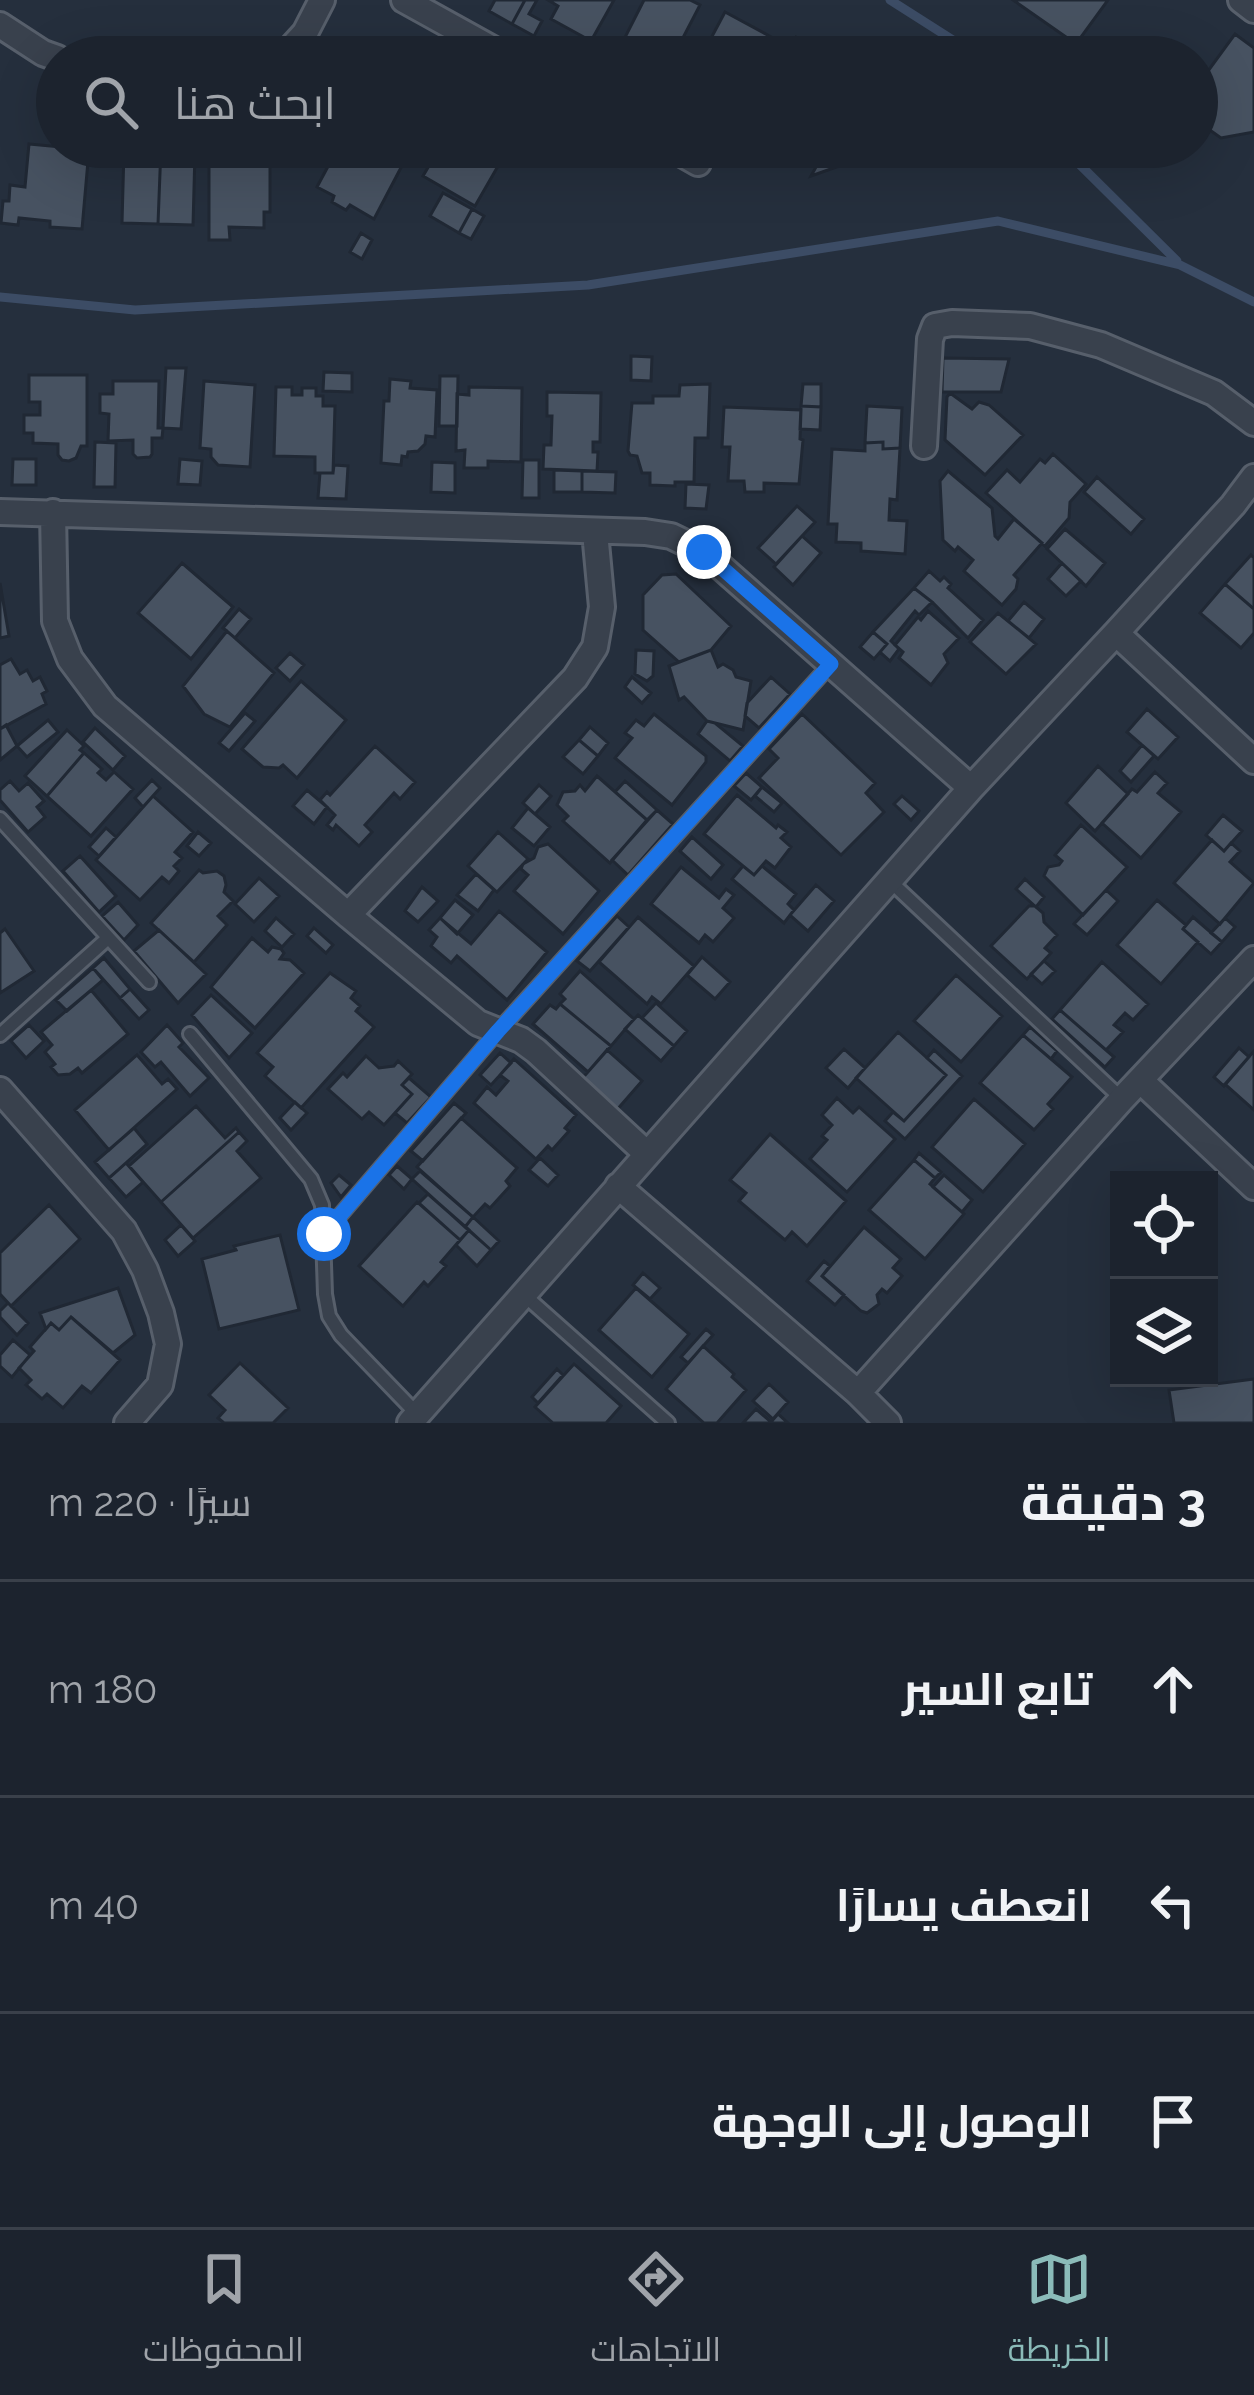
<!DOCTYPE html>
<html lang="ar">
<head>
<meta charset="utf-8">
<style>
	body { margin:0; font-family:Raleway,Cairo,sans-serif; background:#292f3a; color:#f1f3f6; direction:rtl }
	.controls { position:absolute; right:36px; bottom:36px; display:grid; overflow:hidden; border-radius:0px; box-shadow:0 12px 48px #0002 }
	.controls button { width:108px; height:108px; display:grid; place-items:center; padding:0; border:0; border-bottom:3px solid #3a404a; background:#1c232e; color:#f1f3f6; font:60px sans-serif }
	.stop { position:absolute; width:36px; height:36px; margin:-27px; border:9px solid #1a73e8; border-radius:50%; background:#fff }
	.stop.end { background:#1a73e8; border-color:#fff; box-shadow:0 3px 12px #0008 }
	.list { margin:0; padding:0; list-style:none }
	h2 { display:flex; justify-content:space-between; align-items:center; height:156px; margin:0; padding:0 48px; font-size:51px }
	h2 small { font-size:39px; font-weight:400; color:#a0a4aa }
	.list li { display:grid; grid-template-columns:78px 1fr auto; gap:36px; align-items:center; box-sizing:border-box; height:216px; padding:0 48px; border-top:3px solid #3a404a }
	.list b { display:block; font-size:45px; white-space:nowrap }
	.list em { font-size:39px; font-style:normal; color:#a0a4aa }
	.icon { flex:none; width:66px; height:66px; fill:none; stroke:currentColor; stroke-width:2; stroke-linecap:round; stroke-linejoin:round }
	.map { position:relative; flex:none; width:1254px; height:1423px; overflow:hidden; direction:ltr }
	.search { position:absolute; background:#1c232e; box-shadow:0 12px 48px #0002; left:36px; right:36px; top:36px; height:132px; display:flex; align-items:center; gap:30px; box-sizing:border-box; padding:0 42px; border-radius:66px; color:#a0a4aa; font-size:45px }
	.sheet { height:804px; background:#1c232e }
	nav { display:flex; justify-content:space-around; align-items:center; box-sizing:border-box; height:168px; border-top:3px solid #3a404a; background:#1c232e; font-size:33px; color:#a0a4aa }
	nav a { display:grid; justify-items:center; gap:6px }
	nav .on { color:#8bbbb9 }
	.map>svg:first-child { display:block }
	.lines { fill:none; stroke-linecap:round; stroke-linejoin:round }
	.stream { stroke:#3c4c65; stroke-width:9 }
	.building { fill:#475261; stroke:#202834; stroke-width:3 }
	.service-casing { stroke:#575f6b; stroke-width:18 }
	.minor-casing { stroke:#575f6b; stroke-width:30 }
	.service { stroke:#39414d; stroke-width:12 }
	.minor { stroke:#39414d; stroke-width:24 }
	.route { stroke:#1a73e8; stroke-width:15 }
</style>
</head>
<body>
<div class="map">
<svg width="1254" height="1423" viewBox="0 0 1254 1423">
	<rect width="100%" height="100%" fill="#252f3d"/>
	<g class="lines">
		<path class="stream" d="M890,0l66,42 15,15
			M1062,147l115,114
			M0,297l135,13 453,-25 410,-64 182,44 74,37"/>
	</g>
	<path class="building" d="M495,0h30l-13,24 -23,-13z
		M525,0h12l-8,14 13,7 -8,15 -22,-12z
		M548,0h66l-23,41 -40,-22 7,-13z
		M644,0h46l10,5 -27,52h-58z
		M1013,0h95l-32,44z
		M725,12l50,27 -10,18h-64z
		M1235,34l19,14v84l-33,6 -24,-17v-35z
		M796,37l40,20h-50z
		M387,40l32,17h-48l2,-5 6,3z
		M29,144l54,5 -2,11 7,1 -6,68 -32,-2v-6l-31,-3 -1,7 -17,-2 2,-22h6l1,-16 15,2z
		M145,147h16l-3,77 -36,-1 2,-73 21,1z
		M161,147h19v4l15,1 -2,73 -35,-1z
		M327,147h55l23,13 -31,59 -24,-14 -4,5 -14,-8 2,-6 -17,-9 16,-30 -9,-5z
		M440,147h69l-34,59 -52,-30z
		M827,147h18l-4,6 4,11 -34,12z
		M845,147h41l-3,5 -38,12 -4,-11z
		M209,155h61v57h-6v16l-35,-1 1,13h-21z
		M443,193l29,16 -13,24 -29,-17z
		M472,209l12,7 -13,23 -12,-6z
		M361,233l11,7 -10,19 -12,-7z
		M631,356l21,1 -1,24 -20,-1z
		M943,358l66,1 -8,33h-59z
		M166,368h20l-5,61 -18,-1z
		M324,372l28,1v19l-29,-1z
		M29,375h58v71h-6l-5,12 -7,3 -7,-1 -4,-5v-11l-25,-1v-10h-9v-18h16v-13h-11z
		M440,376h18l-1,50h-18z
		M390,379l21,2 -1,7 27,2 -2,47 -9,-1 -1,8 -7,7 -10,1 -1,5 -5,-1 -1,9 -20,-2 3,-62h5z
		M113,381h46l-1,47h5l-1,10h-10v16l-2,3 -13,1 -4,-4v-14l-25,1 1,-27 -9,-1v-19h13z
		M204,381l51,4 -5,82 -32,-2 -7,-8v-8l-11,-1z
		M710,384l-2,54h-13l-1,44h-19v4l-25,-1v-12h-8l-5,-17 -7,-1 -2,-4 4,-48h21v-7h26l1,-11z
		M803,384h18v23l-20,-1z
		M276,387h16v8h10v-7h14v8h7v10h12l-2,67h-18v-16l-41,-1z
		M469,387l53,1 -1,74 -33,-1v7h-24l1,-18 -9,1 1,-57 12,1z
		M547,392l54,1 -1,49h-7v10h5l-1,19 -54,-2 1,-24h7l1,-29h-5z
		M950,393l22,16 7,-7 10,3 34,30 -38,40 -40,-35 2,-43z
		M801,406l20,1 -1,23 -20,-1z
		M867,406l35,2 -2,40 -17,1v-7l-18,1z
		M724,407l77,3 -1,29 3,1 -4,44 -35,-1v9h-19l-1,-11h-16l2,-34h-8z
		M95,442l21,1 -1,44h-21z
		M883,442v7l17,-1 -3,52 -7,-1 -1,21 18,1 -2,33 -44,-3v-8l-25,-1 1,-18h-9l4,-75 33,2v-8z
		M1053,454l33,30 -16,18 -1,16 -24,28 -59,-53 21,-23 13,12 20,-23 5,4z
		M13,459h23v26h-24z
		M180,459l22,2 -2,24 -22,-1z
		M523,460h16v38h-17z
		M432,462l23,1v30l-24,-1z
		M334,465l14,1 -2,33 -28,-1 2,-25h13z
		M554,470l28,1v21h-28z
		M582,471l34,1 -1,21 -33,-1z
		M948,471l44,37 3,28 3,3 16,-20 28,24 -28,32 4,4 -2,10 -14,16 -38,-34 9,-11 -15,-13 -3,4 -12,-11 -3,-59z
		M1097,477l47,42 -13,15 -47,-42z
		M686,484l23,1 -3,24 -21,-1z
		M797,506l18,16 -39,42 -18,-16z
		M1065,529l40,34 -19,23 -39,-37z
		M802,536l19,17 -28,32 -19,-18z
		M1251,555l3,3v51l-29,-25z
		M182,563l51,44 -42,52 -53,-46z
		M1062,563l19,18 -15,15 -18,-17z
		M929,571l11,10 4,-4 7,7 -3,4 35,32 -15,18 -36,-36 -18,-14z
		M676,574l55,52 -20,24 -32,12 -36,-32v-35l19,-20z
		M0,583l9,53 -9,2z
		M1225,584l29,25v24l-13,15 -41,-35z
		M914,588l18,14 -13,13 -4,-4 -24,30 8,8 -9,12 -10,-9 7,-8 -14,-12z
		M1024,602l20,17 -15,19 -21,-17z
		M239,609l12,10 -16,19 -12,-10z
		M928,611l31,27 -15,16 4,9 -17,22 -32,-27 4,-6 -8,-7 23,-28 3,3z
		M998,613l38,31 -30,30 -36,-32z
		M227,631l47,42 -44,54 -26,-13 -21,-28z
		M873,632l14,12 -13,15 -14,-12z
		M636,650l18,1 -1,25 -6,5 -12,-7z
		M711,650l7,17 5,-3 10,6 3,7 15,4 -8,49 -36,-9 -23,-24 -5,3 -10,-34z
		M290,653l14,12 -14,16 -14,-13z
		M11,659l9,15 7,-4 6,11 7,-4 7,14 -5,3 4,10 -46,25v-64z
		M632,677l19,16 -9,10 -17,-16z
		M771,677l19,17 -31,34 -14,-12 2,-13z
		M301,681l45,39 -49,58 -14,-13 -4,3 -16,-1 -21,-18z
		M1147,709l31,28 -20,22 -31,-27z
		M245,713l10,8 -26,30 -10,-8z
		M654,714l52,42v6l-34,43 -57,-47 17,-20 -7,-5 11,-13 8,6z
		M802,714l73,69 -9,10 18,19 -43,43 -82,-77 19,-20 -9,-9z
		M48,720l10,12 -31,25 -10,-11z
		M707,721l8,2 28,23 -13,15 -32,-27z
		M6,725l11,21 -17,14v-31z
		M590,727l18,16 -10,13 -19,-16z
		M95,728l30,28 -12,14 -30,-28z
		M67,730l17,16 -4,4 4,3 -37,43 -22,-20z
		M579,740l19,16 -15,18 -20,-17z
		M1142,745l12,11 -23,26 -11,-11z
		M375,746l40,36 -15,17 -6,-6 -29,32 7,7 -13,14 -23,-21 -3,5 -6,-5 8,-10 -15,-15 7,-8 3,3z
		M84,753l18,16 -4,4 8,7 8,-8 19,17 -42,47 -44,-40z
		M1098,766l30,28 -33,37 -29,-28z
		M1155,772l12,11 -9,10 23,19 -40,46 -39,-35 30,-34 5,3z
		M746,773l16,14 -11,13 -17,-14z
		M597,776l50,44 -37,43 -47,-42 5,-5 -11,-11 6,-13 12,-1 5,-6 5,6z
		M152,780l8,8 -17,19 -8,-9z
		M10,781l9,10 9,-8 16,18 -7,6 8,10 -17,15 -28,-32v-10z
		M625,781l32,29 -10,10 -32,-28z
		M539,785l12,11 -16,18 -12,-11z
		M762,787l20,16 -8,9 -19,-16z
		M307,790l20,17 -13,17 -21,-18z
		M737,795l39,33 2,-3 9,7 -6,6 10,9 -16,21 -9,-7 -12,14 -50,-41z
		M153,796l40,36 -18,20 7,6 -8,8 5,5 -10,12 -7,-6 -22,23 -44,-40z
		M902,796l17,15 -8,9 -17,-16z
		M528,808l22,19 -16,19 -22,-18z
		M657,810l16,14 -45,51 -16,-15z
		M1223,815l19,16 -18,20 -18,-16z
		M1081,825l46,42 -44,48 -39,-39 4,-9 11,-2 3,-4 -7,-6z
		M106,828l10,9 -17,19 -10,-9z
		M198,832l13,11 -12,13 -12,-10z
		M498,832l30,27 -31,33 -29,-26z
		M692,837l31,28 -12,14 -31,-28z
		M1212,840l12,11 7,-8 9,8 -10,11 24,21 -34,41 -46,-41z
		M548,844l51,47 -36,43 -49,-43 14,-16 -7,-6 2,-5 11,-6 4,-11z
		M80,856l36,40 -17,16 -36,-41z
		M743,866l11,9 8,-9 34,28 -8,10 6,6 -10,13 -52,-44z
		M681,867l38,31 7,-9 8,6 -11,13 11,10 -21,24 -8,-7 -6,8 -48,-39z
		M199,870l4,3 14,-2 7,5 2,9 -2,7 9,9 -15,15 9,9 -33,37 -43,-39z
		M476,874l18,16 -16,21 -21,-16z
		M259,878l20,18 -25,26 -19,-18z
		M1025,879l19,18 -8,10 -20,-18z
		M816,885l18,16 -26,30 -18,-16z
		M422,887l16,14 -20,21 -13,-11z
		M1106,890l12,11 -31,34 -13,-11z
		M455,900l18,15 -16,19 -17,-16z
		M1157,900l29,25 -3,4 15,13 -37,42 -44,-39z
		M118,902l20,23 -14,15 -22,-24z
		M1029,906h6l8,7 1,9 13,13 -12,13 6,5 -24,26 -36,-33z
		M499,911l48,41 -40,48 -50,-44 -6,7 -20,-17 6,-9 -8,-7 11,-12 31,26z
		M617,916l12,11 -39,44 -13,-10z
		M638,917l56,49 -33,38 -9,-7 -5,7 -48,-42z
		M1193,917l29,25 -11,12 -28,-25z
		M276,918l18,16 -12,13 -17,-16z
		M1225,918l10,9 -13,15 -11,-9z
		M314,928l19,17 -7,8 -19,-17z
		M5,929l29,42 -34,22v-60z
		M159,930l47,44 -28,29 -44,-52z
		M252,938l16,14 4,-5 9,2 3,4 -4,6 10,1 14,13 -49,55 -44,-41z
		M702,957l28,25 -15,17 -28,-24z
		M104,958l26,31 -10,9 -27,-30z
		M1044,961l11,10 -13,13 -11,-10z
		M1102,962l46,42 -15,16 -8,-7 -11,12 9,7 -17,18 -46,-40z
		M93,968l10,12 -36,31 -11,-11z
		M580,971l54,48 -23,27 -51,-42 5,-5 -5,-5z
		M330,973l26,18 -5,7 9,8 -4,5 18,16 -73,81 -36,-32 8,-9 -16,-14z
		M956,975l46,41 -41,46 -47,-41z
		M130,989l19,21 -10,9 -19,-21z
		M91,990l37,44 -46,39 -4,-5 -8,6 -12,1 -7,-8 4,-3 -10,-12 7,-7 -11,-13z
		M211,995l41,38 -23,25 -37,-43z
		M656,1003l31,28 -13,15 -32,-28z
		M560,1004l51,42 -23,26 -55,-48 17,-19 6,4z
		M1060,1010l54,47 -9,10 -53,-48z
		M638,1015l36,31 -13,15 -36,-32z
		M29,1025l15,16 -18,17 -15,-17z
		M167,1025l16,18 -4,4 30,31 -19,18 -29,-34 -6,5 -14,-15z
		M1030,1027l27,24 -6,8 -28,-24z
		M898,1032l48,43 -42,46 -48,-43z
		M1023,1035l49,42 -24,27 5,5 -19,21 -54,-47z
		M1239,1048l10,9 -25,29 -10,-9z
		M844,1049l21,19 -17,20 -22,-20z
		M607,1050l35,31 -27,31 -35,-31z
		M934,1050l28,26 -57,63 -20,-18 8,-9 11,9 42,-46 -19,-17z
		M1254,1051v59l-29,-26z
		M500,1053l11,10 -20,22 -11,-10z
		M137,1055l25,29 6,-5 9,10 -68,61 -34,-40z
		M366,1056l13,12 15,-2 4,-5 14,13 -10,11 10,9 -28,31 -15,-13 -7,7 -34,-30 15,-16 4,4z
		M514,1059l62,56 -11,13 4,3 -17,19 -4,-4 -12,13 -62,-56 13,-16 9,8 12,-14 -8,-6z
		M409,1078l22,19 -24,26 -12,-10 17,-19 -10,-9z
		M837,1098l16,15 6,-6 36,32 -48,53 -37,-33 17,-19 -5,-4 10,-11 -10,-10z
		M974,1099l51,45 -42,48 -51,-45z
		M295,1102l12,11 -16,17 -11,-12z
		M454,1103l12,10 -43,48 -12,-10z
		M196,1106l29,32 11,-10 3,4 -78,70 -32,-36z
		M461,1118l56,50 -11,13 4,5 -20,22 -5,-4 -12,13 -56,-50z
		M134,1128l13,16 -38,34 -14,-16z
		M239,1132l8,9 -10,10 24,27 -68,60 -32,-36z
		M770,1134l76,67 -39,45 -15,-14 -7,8 -46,-39 7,-8 -16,-13z
		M919,1153l22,19 -6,6 -21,-18z
		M540,1158l18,17 -10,11 -19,-16z
		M914,1160l21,18 -5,6 34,30 -39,45 -56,-49z
		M126,1163l17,19 -17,15 -17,-19z
		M397,1166l15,13 -8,10 -15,-14z
		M420,1171l53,46 -8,10 -53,-48z
		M339,1175l12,10 -10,12 -10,-14z
		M944,1175l28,25 -10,12 -29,-25z
		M428,1194l41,36 -9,10 -41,-37z
		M417,1202l43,38 -19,22 5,4 -18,20 -4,-4 -21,24 -44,-40z
		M49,1205l31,34 -69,67 -11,-12v-41z
		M473,1217l26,24 -8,9 -26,-23z
		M181,1225l14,16 -17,15 -13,-16z
		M864,1227l37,32 -8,9 9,8 -15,17 -5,-4 -5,6 2,9 -12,9 -6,-2 -39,-35z
		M469,1230l22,20 -14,16 -21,-21z
		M280,1235l19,75 -80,19 -17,-70 34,-9 -2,-4z
		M824,1261l6,5 -8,10 22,19 -9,10 -28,-24z
		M643,1273l17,15 -10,11 -17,-14z
		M118,1288l17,47 -22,18 -42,-36 -12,13 -8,-7 -5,6 -6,-16z
		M636,1288l53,46 -37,43 -53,-47z
		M8,1303l20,20 -11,12 -17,-18v-6z
		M71,1317l49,43 -29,33 -9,-7 -19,22 -16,-14 -5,5 -16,-14 5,-5 -12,-12 15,-17 -4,-4 21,-24 8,7z
		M706,1329l7,6 -25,28 -7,-6z
		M13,1340l17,15 -18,22 -12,-11v-11z
		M703,1346l31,28 -2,3 14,13 -29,33h-13l-38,-34z
		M240,1363l48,45 -15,15h-49l-6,-5 7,-8 -16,-15z
		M574,1364l47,42 -15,17h-53l-18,-16z
		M557,1369l6,6 -25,28 -6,-6z
		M1254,1379v44h-80l-5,-33z
		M769,1384l19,18 -15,17 -20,-18z
		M756,1409l15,13 7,-8 10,9h-45z"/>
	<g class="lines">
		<defs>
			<path id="service" d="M0,819l149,163
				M890,881l232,218
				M190,1034l121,145 11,26 3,89 4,22 12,19 76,79
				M0,1035l108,-97
				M324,1234l174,-203 333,-367
				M523,1294l145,129"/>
			<path id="minor" d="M404,0l103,57
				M1241,0l13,10
				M0,25l43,28 14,5
				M283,57l22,-24 17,-33
				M670,147l28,16
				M924,446l6,-107 5,-13 17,-3 78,3 71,19 113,48 40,30
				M0,512l645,20 26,4 33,16 267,236
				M53,512l2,109 15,38 35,47 243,209 130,108 43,17 15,11 111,103
				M1116,633l138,128
				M348,915l227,-237 20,-31 7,-40 -7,-75
				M1140,1080l114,107
				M0,1090l124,141 21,39 16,43 7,31 -8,41 -33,38
				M618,1186l240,207 30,30
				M858,1393l264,-294 132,-140
				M410,1423l561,-635 145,-155 117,-128 21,-28"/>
		</defs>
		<use href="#service" class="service-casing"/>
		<use href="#minor" class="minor-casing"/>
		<use href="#service" class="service"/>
		<use href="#minor" class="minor"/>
	</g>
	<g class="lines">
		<path class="route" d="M324,1234l174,-203 333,-367 -127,-112"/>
	</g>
</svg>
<div class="controls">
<button><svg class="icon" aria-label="locate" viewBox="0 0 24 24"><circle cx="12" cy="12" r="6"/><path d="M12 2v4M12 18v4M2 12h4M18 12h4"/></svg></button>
<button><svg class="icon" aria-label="layers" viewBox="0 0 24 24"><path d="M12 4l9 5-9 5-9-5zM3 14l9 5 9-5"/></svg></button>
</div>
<div class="stop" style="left:324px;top:1234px"></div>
<div class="stop end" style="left:704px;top:552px"></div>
<div class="search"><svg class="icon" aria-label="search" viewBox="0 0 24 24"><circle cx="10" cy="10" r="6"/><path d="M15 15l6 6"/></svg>ابحث هنا</div>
</div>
<section class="sheet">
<h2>3 دقيقة<small>سيرًا · 220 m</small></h2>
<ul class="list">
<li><svg class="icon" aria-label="ahead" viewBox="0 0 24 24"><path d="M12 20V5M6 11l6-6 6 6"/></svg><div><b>تابع السير</b></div><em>180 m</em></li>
<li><svg class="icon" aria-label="left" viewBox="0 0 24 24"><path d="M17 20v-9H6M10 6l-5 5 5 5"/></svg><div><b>انعطف يسارًا</b></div><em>40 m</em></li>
<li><svg class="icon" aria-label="arrive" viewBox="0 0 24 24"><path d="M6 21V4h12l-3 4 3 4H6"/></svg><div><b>الوصول إلى الوجهة</b></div></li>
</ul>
</section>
<nav>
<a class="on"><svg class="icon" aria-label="map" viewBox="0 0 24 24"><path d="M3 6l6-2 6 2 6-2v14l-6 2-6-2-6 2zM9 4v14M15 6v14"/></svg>الخريطة</a>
<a><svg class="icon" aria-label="directions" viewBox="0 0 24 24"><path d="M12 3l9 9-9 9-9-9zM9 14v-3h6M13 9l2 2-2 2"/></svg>الاتجاهات</a>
<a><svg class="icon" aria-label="saved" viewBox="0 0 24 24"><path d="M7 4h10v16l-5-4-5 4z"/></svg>المحفوظات</a>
</nav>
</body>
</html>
